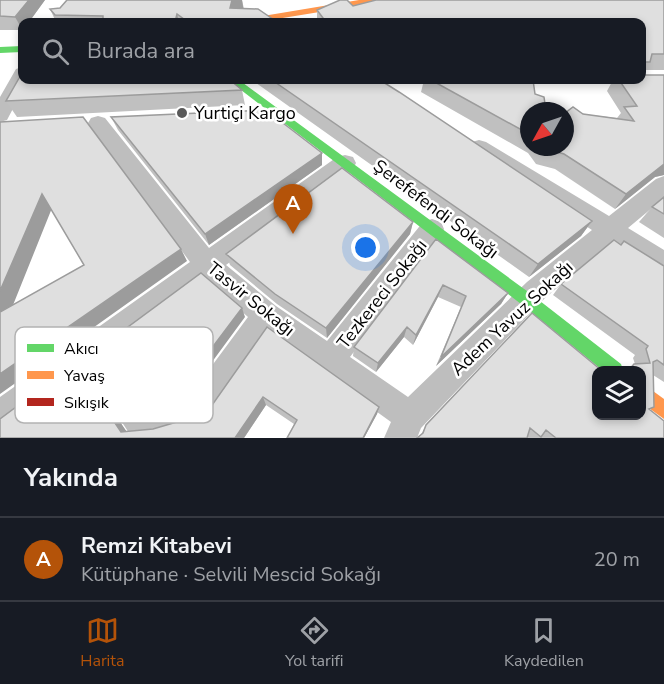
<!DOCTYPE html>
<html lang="tr">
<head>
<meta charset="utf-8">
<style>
	body { margin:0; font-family:"Nunito Sans",sans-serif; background:#242831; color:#f1f3f6 }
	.controls { position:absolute; right:18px; bottom:18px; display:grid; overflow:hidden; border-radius:12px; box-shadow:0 3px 9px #0003 }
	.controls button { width:54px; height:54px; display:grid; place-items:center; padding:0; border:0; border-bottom:2px solid #363941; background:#171b24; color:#f1f3f6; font:30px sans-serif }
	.compass { position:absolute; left:520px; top:102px; width:54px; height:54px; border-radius:50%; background:#171b24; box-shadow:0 3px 9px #0003; rotate:230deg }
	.you { position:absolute; left:366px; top:248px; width:21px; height:21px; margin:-15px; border:4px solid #fff; border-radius:50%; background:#1a73e8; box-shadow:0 0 0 9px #1a73e833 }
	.badge { display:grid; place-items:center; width:39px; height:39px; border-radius:50%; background:#b45309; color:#fff; font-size:20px; font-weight:700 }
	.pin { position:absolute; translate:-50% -50px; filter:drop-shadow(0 2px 3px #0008) }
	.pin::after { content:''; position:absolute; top:32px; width:21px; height:18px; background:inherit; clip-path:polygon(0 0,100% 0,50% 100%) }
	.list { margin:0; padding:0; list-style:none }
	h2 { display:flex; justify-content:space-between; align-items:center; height:78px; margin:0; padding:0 24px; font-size:26px }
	h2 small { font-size:20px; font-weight:400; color:#9ea1a6 }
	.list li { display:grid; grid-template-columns:39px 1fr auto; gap:18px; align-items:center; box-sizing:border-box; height:84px; padding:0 24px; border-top:2px solid #363941 }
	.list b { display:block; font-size:22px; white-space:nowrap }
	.list p { margin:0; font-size:20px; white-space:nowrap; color:#9ea1a6 }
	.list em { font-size:20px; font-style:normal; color:#9ea1a6 }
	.icon { flex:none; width:33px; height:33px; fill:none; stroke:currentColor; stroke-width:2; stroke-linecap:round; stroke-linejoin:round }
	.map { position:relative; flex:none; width:664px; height:438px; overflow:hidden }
	.search { position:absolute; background:#171b24; box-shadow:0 3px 9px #0003; left:18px; right:18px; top:18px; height:66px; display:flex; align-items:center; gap:15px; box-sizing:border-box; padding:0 21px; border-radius:12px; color:#9ea1a6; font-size:22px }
	.sheet { height:162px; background:#171b24 }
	nav { display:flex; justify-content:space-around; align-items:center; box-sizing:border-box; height:84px; border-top:2px solid #363941; background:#171b24; font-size:16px; color:#9ea1a6 }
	nav a { display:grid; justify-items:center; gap:3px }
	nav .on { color:#b45309 }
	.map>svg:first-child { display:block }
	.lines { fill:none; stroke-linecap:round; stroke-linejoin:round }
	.street { fill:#bebebe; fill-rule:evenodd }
	.fast { fill:#63d668; fill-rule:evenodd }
	.slow { fill:#ff974d; fill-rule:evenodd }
	.jam { fill:#b3261e; fill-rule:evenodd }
	.wall { fill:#c0c0c0 }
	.shaded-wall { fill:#9c9c9c }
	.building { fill:#dfdfdf; stroke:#9c9c9c; stroke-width:1.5 }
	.poi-dot { fill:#595959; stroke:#fff; stroke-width:2 }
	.labels { text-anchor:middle; stroke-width:5; stroke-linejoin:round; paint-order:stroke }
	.poi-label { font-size:18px; fill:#000; stroke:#fff; text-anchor:start }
	.street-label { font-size:18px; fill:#000; stroke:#fff }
	.key { fill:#fff; stroke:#b2b2b2; stroke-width:1.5 }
	.key-label { font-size:16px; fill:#000 }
</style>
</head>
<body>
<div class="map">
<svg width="664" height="438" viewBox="0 0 664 438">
	<rect width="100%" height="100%" fill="#fff"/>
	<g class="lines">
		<path class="street" d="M22,67v13h6l-21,40 -7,2v-25l16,-28z
			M98,116l7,2 104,130 128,-91 8,-2 8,2 3,6 -3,6 -127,96 50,41 51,35 96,-119 9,-3 9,3 3,7 -3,7 -91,121 58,40 119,-115 65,-52 -120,-78 -4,-5 4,-5 7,-2 7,2 123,74 47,-37 8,-3v22l-36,30 36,22v24l-53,-31 -66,55 -124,130 -4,10h-33l7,-16 -122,-88 -57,83c-22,9 -58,21 -81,19l-44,-67 -76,58 -11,5v-35l190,-135 -99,-134 -3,-5 3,-5zM206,280l42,37 -57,77 -42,13 -39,-55z"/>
		<path class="fast" d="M22,46v6l-22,1v-6z
			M228,80h11l292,214 90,70 2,6h-21l-81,-66z"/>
		<path class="slow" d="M359,0h20l-4,3 -117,19h-18l5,-3z
			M642,383l22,16v20l-22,-16z"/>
		<path class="jam" d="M642,77h22v6h-293l-5,-3h276z"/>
	</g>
	<path class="wall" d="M0,0h45l-16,22h-7v8h-22z
		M67,0h175l2,9 33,13h-221l-6,-13 10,-1z
		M664,0v70h-19l-3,5h22v100l-9,2 -40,32 -60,-40 -19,-5 -8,-11 -107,-61 3,-12h109l-4,31v36h36l18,-33 34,4 4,-5 -14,-22 6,-11h29v-58h-325v-12l36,-4z
		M252,80h128l212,141 -11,15 -52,41z
		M242,90l3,15 -228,12 -11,-16z
		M111,117l211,48 -113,80 -91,-115z
		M664,197v41l-25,-16 13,-15z
		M413,222l-3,12 -83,104 -50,-34 -47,-39 -4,-11z
		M436,239l72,54 -7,11 -65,62 25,-59 -23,-10 -25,48 -9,-8 -28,35 -23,-16 1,-9z
		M621,245l43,21v116l-11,-7 -4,34 15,29h-247l4,-3 5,-10 171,-9 45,-46h-18l11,-6 -2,-6 2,-3 -82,-60 8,-11z
		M267,327l112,80 -2,7 -13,24h-77l7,-14 -28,-19 -22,33h-244l86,-66 40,59 27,-2 34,-10 21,-8z"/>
	<path class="shaded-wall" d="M29,0h16l-16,22h-7v7l-7,-12z
		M232,0h10l2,13 -14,-5z
		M177,14l2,8h-4z
		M322,153v12l-113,80 -4,-11z
		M664,164v11l-9,2 -40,32 11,-15z
		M42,194l10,14 -49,122 -3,-2v-37z
		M592,221l-11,15 -52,41 9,-13z
		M413,222l-3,12 -83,104 -1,-10z
		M181,249l6,12 -187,133v-20z
		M443,285l-5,12 -25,48 3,-10z
		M508,293l-7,11 -65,62 5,-9z
		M242,308l3,9 -55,75 -40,12 -8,-6z
		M407,327l-3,10 -28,35 2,-9z
		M75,363l11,9 45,66 -10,-6z
		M263,397l3,8 -22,33h-9z
		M379,407l-2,7 -13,24h-1z"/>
	<path class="building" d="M0,0h29l-14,17 -15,-1z
		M67,0h167h-2l-2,8 28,1 19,13h-89l-11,-8 -2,8h-72v-6l-48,-1 -5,-6 10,-1z
		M340,0h7l6,6 23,-6h288v54h-12l-2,8h-8v-40h-316l-9,-12z
		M22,73v7h208l12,10 -236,11z
		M642,75h22v89l-38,30 -62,-40 -20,-6 -1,-1h22v-34l8,-6 10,7 51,7 -10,-14 13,-1 -18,-26h23z
		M272,80h108l19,12 193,129 -54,43z
		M431,80h102l2,14 9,3 2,14h-17v23z
		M266,110l56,43 -117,81 -94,-117z
		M83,117l98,132 -181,125v-62l84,-47 -42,-71 -42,97v-169z
		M342,168l71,54 -87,106 -51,-34 -49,-40z
		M664,197v17l-12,-7z
		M436,239l72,54 -67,64 25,-61 -23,-11 -27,50 -9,-8 -29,36 -24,-16z
		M614,240l7,5 3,-4 40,25v99l-7,-5 -4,2 1,45 -5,2 15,12v17h-108l-10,-8 -5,7 -11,-9 -3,10h-110l6,-5 3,-8 106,-112 69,57h-4v46h45v-46h-13l5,-6 16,-1 -4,-14 2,-3 -87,-62z
		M201,273l41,35 -58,77 -42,13 -37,-54z
		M267,327l112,80 -16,31h-76l10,-18 -34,-23 -28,41h-235v-19l75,-56 46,69 32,-3 34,-10 21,-8z"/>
	<circle class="poi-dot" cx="182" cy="113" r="6"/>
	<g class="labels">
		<g class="poi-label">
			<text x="194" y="119">Yurtiçi Kargo</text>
		</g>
		<g class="street-label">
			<text transform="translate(436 209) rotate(37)" y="6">Şerefefendi Sokağı</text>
			<text transform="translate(382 294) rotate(-52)" y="6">Tezkereci Sokağı</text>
			<text transform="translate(251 299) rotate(39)" y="6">Tasvir Sokağı</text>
			<text transform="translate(512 318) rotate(-43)" y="6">Adem Yavuz Sokağı</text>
		</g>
	</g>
	<rect x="15" y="327" width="198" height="96" rx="9" class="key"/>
	<rect x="27" y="344" width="27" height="8" fill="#63d668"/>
	<rect x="27" y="371" width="27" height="8" fill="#ff974d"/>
	<rect x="27" y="398" width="27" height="8" fill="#b3261e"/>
	<g class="key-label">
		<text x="64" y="354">Akıcı</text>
		<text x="64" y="381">Yavaş</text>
		<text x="64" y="408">Sıkışık</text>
	</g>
</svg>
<div class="controls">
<button><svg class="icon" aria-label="layers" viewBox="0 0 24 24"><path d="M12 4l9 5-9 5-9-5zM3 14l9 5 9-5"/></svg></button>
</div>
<svg class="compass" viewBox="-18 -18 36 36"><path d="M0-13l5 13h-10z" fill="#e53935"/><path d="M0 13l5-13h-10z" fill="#9ea1a6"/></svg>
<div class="you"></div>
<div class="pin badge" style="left:293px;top:234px">A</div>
<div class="search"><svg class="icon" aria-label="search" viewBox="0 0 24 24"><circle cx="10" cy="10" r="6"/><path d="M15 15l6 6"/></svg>Burada ara</div>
</div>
<section class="sheet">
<h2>Yakında<small></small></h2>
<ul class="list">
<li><span class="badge">A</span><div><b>Remzi Kitabevi</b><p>Kütüphane · Selvili Mescid Sokağı</p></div><em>20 m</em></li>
</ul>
</section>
<nav>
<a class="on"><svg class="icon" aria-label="map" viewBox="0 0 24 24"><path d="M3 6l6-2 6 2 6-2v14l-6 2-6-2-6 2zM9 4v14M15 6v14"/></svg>Harita</a>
<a><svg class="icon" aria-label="directions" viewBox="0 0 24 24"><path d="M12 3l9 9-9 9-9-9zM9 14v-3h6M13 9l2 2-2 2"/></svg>Yol tarifi</a>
<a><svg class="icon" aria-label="saved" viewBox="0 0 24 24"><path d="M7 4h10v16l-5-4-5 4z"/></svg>Kaydedilen</a>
</nav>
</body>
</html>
